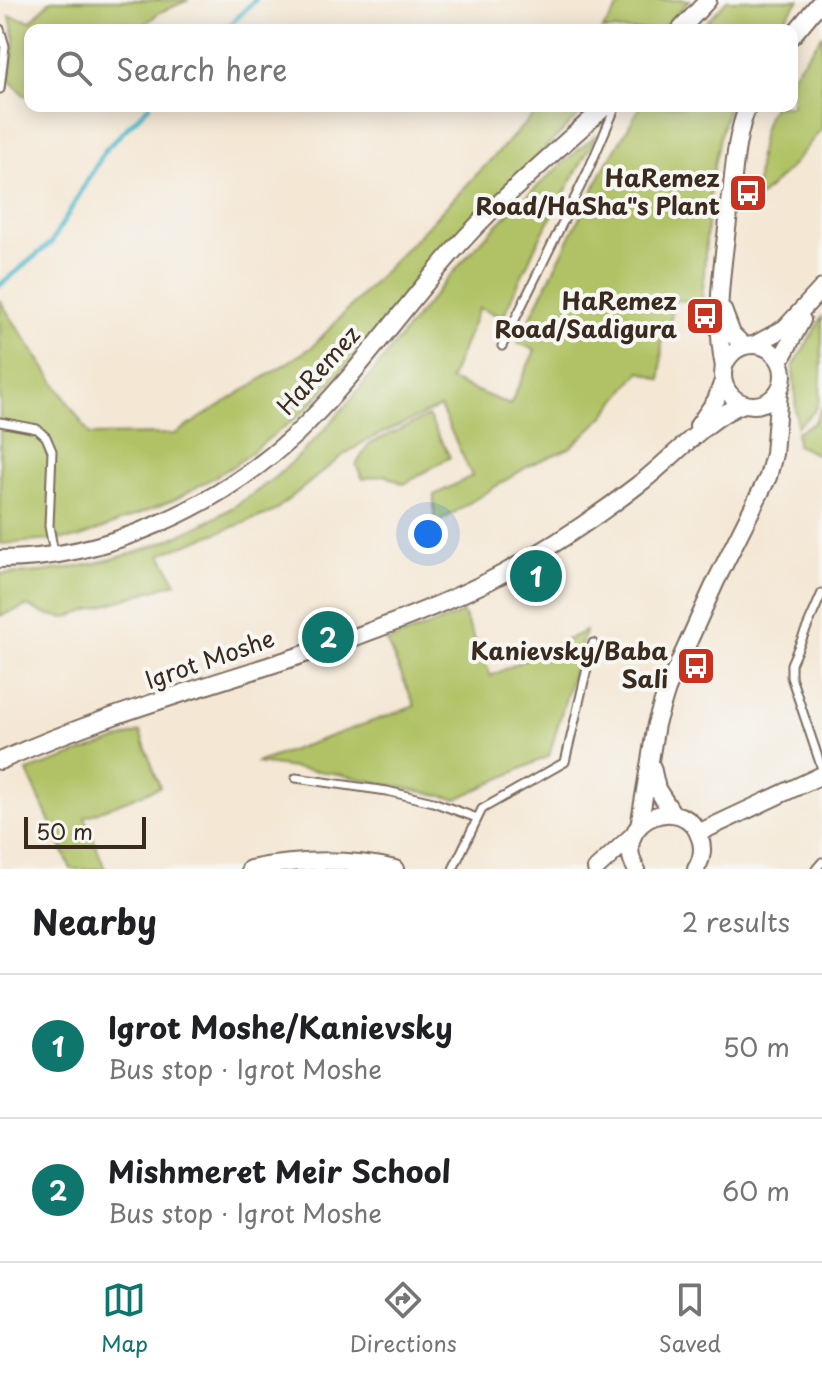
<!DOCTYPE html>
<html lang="en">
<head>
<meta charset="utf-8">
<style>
	body { margin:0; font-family:"Playpen Sans",sans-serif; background:#f2f2f2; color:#202124 }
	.scale { position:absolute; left:24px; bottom:20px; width:122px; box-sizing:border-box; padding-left:8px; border:4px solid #3b2a1e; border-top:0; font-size:22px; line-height:28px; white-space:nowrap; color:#3b2a1e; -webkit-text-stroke:6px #f6f6f2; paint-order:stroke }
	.you { position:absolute; left:428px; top:534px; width:28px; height:28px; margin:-20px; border:6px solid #fff; border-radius:50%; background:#1a73e8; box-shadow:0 0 0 12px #1a73e833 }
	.badge { display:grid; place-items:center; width:52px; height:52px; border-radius:50%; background:#0f766e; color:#fff; font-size:26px; font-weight:700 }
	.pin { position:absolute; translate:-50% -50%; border:4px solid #fff; box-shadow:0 2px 8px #0006 }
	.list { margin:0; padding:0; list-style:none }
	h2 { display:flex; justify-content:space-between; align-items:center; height:104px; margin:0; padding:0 32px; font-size:34px }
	h2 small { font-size:26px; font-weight:400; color:#757577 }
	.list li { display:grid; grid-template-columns:52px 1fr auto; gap:24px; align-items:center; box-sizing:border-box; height:144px; padding:0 32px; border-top:2px solid #e0e0e0 }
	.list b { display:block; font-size:30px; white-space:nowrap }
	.list p { margin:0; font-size:26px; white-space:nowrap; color:#757577 }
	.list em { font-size:26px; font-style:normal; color:#757577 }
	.icon { flex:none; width:44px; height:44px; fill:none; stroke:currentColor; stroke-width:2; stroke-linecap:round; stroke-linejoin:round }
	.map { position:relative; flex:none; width:822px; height:869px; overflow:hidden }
	.search { position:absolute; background:#fff; box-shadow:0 4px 20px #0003; left:24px; right:24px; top:24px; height:88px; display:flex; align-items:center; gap:20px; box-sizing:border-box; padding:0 28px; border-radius:16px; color:#757577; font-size:30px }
	.sheet { height:392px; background:#fff }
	nav { display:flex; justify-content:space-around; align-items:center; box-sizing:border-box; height:112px; border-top:2px solid #e0e0e0; background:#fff; font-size:22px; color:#757577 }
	nav a { display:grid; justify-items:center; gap:4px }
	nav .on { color:#0f766e }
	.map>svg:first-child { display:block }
	.green { fill:#b0c265; stroke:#767642; stroke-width:2 }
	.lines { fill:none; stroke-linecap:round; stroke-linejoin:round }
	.stream { stroke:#4fb9cc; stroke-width:5 }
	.service-casing { stroke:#7c6c5e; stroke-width:11 }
	.tertiary-casing { stroke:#7c6c5e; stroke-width:20 }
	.service { stroke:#fff; stroke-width:7 }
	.tertiary { stroke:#fff; stroke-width:16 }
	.labels { text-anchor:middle; stroke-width:8; stroke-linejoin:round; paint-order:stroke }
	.poi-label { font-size:24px; font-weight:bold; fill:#3b2a1e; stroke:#f6f6f2; text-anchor:end }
	.street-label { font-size:24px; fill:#3b2a1e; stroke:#f6f6f2 }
</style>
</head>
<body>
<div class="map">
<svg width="822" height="869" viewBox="0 0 822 869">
	<rect width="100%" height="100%" fill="#f6f6f2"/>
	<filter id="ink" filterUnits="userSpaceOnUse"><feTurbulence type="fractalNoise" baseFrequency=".0125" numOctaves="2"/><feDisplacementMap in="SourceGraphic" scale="16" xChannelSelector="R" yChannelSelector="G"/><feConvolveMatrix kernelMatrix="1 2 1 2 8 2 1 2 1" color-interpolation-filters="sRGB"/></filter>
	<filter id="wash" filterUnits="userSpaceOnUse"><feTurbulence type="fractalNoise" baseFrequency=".006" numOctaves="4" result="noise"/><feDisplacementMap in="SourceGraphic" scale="32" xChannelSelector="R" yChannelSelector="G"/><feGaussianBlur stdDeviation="1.8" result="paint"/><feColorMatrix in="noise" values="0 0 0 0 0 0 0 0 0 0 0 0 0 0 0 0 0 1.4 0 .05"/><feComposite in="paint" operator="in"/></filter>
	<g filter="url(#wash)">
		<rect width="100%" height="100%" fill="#f4e7d4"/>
		<path class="green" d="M51,0h138l-29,12 -22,18h-108v67l-6,-2 -15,-15 6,-40 -5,-24 21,5z
			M624,0h66l-29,30h-59z
			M727,0h72l-24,30h-76z
			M822,36v92l-32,40 -34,33c2,-30 1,-68 17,-95h19v-31z
			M542,106h46l-64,63 -217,240 -72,56 -59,34 -97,39 -79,6v-243l90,134 85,-1 137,-87z
			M641,106h88c-22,62 -22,131 -27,196l-28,-2 -5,30 -7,1 -1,49 -21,-9 -36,45 -34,32 -40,17 -96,60v-30l38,-19 -32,-69 -73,33 -25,16 -69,56 -112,42 15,29 -111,35 -20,-4 -18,-8 -27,10v-42c114,-1 230,-46 310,-129 56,-58 101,-126 155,-186 40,-45 86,-86 132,-125l-61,111 -33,72 -24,-9 -29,72 60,25 25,-55 -17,-7 86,-175z
			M822,317c0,25 0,64 -3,85 -3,11 -14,17 -22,24l-4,-59z
			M822,407v50l-25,-12 -1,-13 18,-9z
			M428,416l22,41 -46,27 -19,-9 -22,4 -7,-14 13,-21z
			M463,613l28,63 94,-45 -36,125 -92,43 -124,-26 -77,-10 159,-57 -28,-64z
			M140,732l20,55 -75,30 20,52h-34l-44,-98z"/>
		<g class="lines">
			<path class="stream" d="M225,30l30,-30
				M0,285l51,-42 55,-94 43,-43"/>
		</g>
	</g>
	<g filter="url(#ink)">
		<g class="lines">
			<defs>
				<path id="service" d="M0,29l5,17 -5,43
					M502,346l86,-175 28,-65
					M0,422l37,7 9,8 6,14 -3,75 5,27
					M822,593l-31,71v13l31,92
					M296,778l91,13 46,11 44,16
					M453,869l29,-60 83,-47 28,-119
					M816,869l6,-7"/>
				<path id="tertiary" d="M680,30l28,-30
					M792,36l30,-36
					M723,310l9,24 12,12
					M723 375a30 30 0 1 1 60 0a30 30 0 1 1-60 0Z
					M754,345l31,-17 37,-40
					M780,361l22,-41
					M724,367c-11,-54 0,-109 6,-163 4,-32 5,-67 18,-98
					M698,426l18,-26 7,-19
					M0,559c106,0 217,-52 295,-124 63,-60 111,-133 170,-197 44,-47 93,-89 141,-132
					M0,761c157,-71 330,-102 485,-178 57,-29 108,-63 158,-102 29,-23 68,-66 101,-77
					M652,767l5,22 16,25
					M639,827l17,-103 11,-35 49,-108 52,-104 6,-23 5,-63
					M698,833l124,-58
					M250,869c47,-9 98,-11 145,0
					M596,869l36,-33
					M636,869c-27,-49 49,-79 64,-31 4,11 2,21 -4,31"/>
			</defs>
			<use href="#service" class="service-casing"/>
			<use href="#tertiary" class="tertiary-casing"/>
			<use href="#service" class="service"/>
			<use href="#tertiary" class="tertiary"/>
		</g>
	</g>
	<defs>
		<symbol id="bus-square" viewBox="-11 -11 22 22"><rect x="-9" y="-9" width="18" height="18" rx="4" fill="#c8321e" stroke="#f6f6f2"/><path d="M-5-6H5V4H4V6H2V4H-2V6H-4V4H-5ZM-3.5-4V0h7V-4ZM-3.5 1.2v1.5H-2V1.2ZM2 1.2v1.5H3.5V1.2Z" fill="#fff"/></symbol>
	</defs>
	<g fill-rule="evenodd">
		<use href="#bus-square" x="726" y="171" width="44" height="44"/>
		<use href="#bus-square" x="683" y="294" width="44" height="44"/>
		<use href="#bus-square" x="674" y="644" width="44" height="44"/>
	</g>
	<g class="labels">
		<g class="poi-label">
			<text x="720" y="187">HaRemez<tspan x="720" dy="28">Road/HaSha"s Plant</tspan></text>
			<text x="677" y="310">HaRemez<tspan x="677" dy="28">Road/Sadigura</tspan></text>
			<text x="668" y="660">Kanievsky/Baba<tspan x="668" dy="28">Sali</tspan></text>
		</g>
		<g class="street-label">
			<text transform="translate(319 371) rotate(-48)" y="8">HaRemez</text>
			<text transform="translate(210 660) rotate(-19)" y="8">Igrot Moshe</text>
		</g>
	</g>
</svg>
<div class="scale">50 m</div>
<div class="you"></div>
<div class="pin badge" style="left:536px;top:576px">1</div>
<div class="pin badge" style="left:328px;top:637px">2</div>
<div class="search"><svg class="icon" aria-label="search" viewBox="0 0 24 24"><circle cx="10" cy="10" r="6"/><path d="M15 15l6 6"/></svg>Search here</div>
</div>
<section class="sheet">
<h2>Nearby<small>2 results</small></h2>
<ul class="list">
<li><span class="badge">1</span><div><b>Igrot Moshe/Kanievsky</b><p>Bus stop · Igrot Moshe</p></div><em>50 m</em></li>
<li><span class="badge">2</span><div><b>Mishmeret Meir School</b><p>Bus stop · Igrot Moshe</p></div><em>60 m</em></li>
</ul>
</section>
<nav>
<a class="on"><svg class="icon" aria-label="map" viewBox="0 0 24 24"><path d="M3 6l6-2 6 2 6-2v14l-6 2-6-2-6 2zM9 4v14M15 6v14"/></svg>Map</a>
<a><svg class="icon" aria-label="directions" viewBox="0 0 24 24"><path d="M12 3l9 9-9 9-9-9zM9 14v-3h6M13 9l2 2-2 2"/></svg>Directions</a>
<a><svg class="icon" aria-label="saved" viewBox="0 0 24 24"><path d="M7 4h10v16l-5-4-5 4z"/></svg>Saved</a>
</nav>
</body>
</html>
